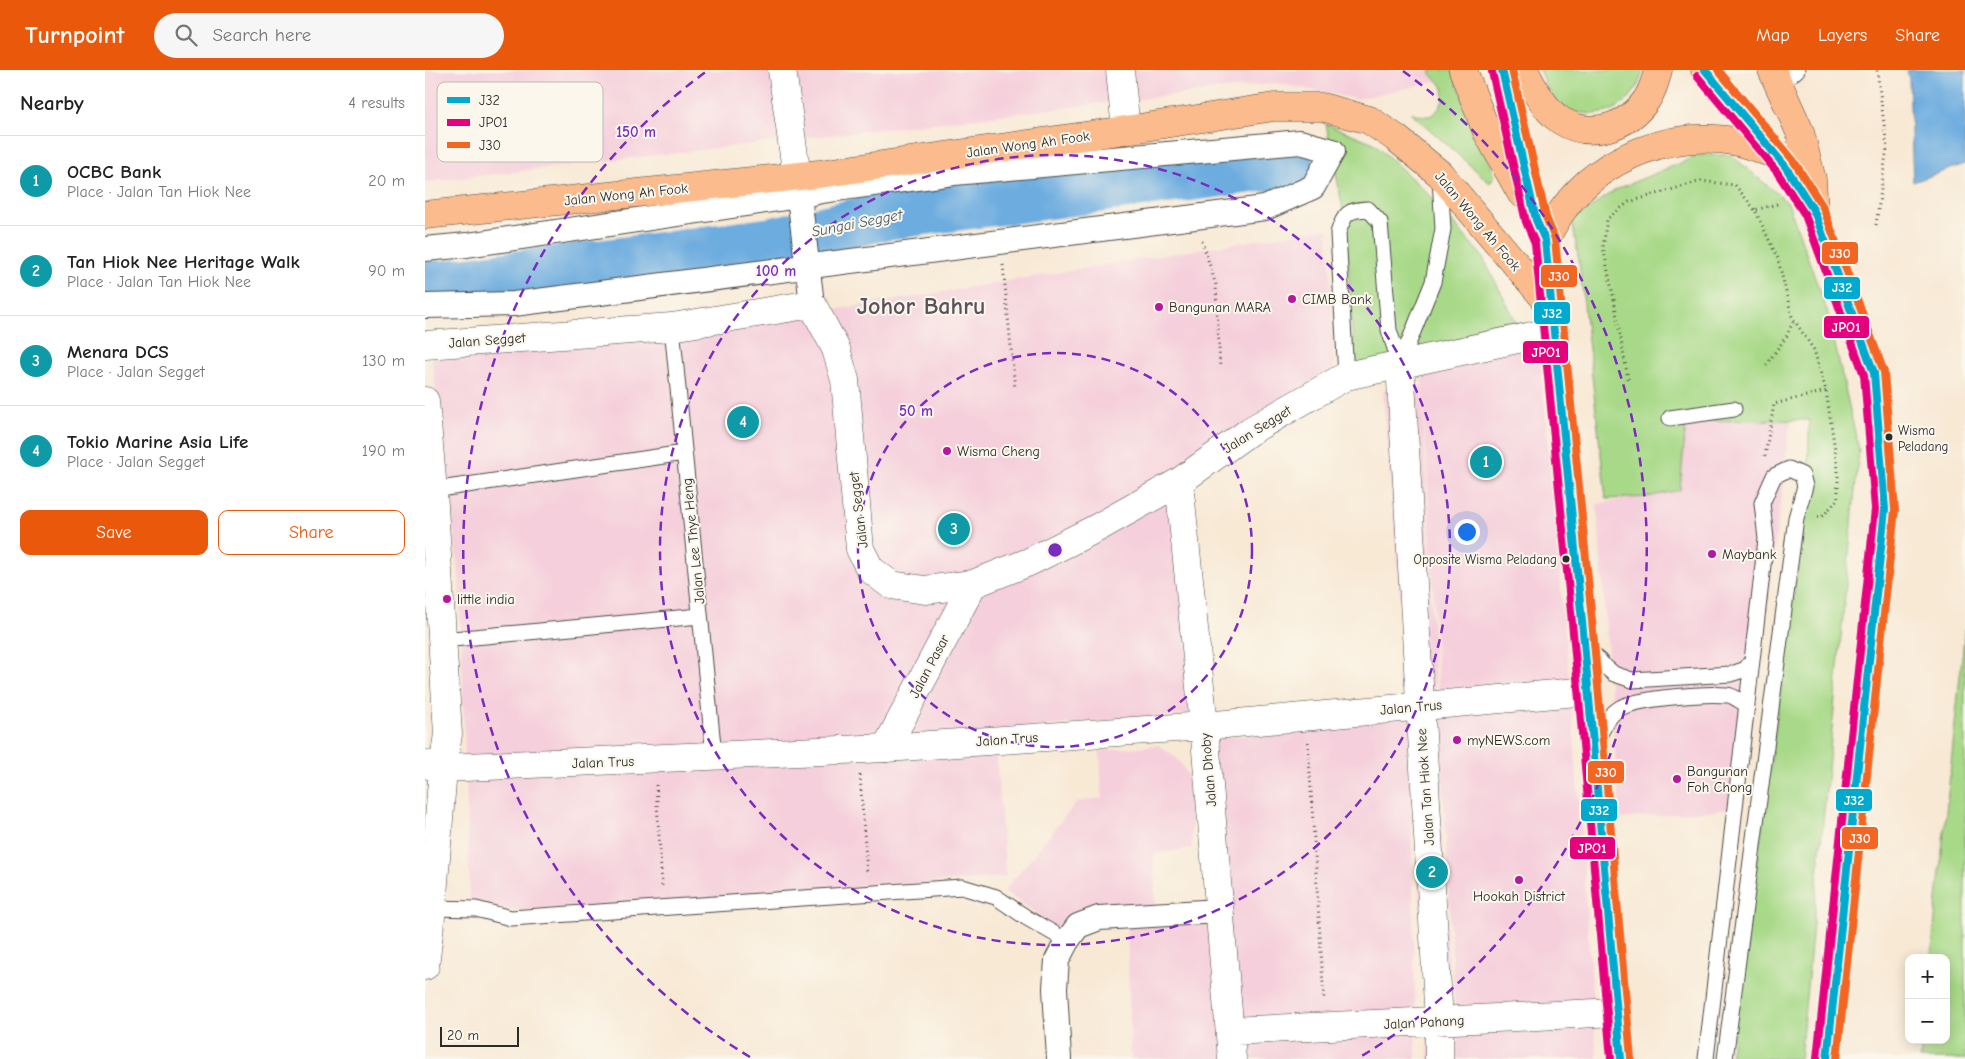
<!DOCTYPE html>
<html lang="en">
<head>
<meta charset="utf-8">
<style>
	body { margin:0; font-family:"Comic Neue",sans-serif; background:#f6f6f6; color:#222 }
	.controls { position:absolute; right:15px; bottom:15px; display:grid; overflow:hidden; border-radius:10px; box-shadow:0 2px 12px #0003 }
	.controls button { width:45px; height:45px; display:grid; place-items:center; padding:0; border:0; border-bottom:1px solid #e0e0e0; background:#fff; color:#222; font:25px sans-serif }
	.scale { position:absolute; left:15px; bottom:12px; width:79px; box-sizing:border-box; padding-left:5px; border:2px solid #2b2b2b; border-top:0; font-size:14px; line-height:18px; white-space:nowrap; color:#2b2b2b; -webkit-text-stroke:4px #fbf7ec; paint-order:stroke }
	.you { position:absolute; left:1041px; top:461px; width:18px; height:18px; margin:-12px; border:4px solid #fff; border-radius:50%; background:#1a73e8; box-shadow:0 0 0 8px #1a73e833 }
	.badge { display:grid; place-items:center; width:32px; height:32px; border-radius:50%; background:#ea580c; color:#fff; font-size:16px; font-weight:700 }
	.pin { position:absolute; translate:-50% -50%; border:2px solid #fff; box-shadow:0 1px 5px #0006 }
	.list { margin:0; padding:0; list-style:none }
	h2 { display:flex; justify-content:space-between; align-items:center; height:65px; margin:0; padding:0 20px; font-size:21px }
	h2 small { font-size:16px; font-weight:400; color:#767676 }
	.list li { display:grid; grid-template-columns:32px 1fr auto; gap:15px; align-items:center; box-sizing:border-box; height:90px; padding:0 20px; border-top:1px solid #e0e0e0 }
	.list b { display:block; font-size:19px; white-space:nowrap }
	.list p { margin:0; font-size:16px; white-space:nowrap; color:#767676 }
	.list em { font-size:16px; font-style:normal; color:#767676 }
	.actions { display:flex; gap:10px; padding:15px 20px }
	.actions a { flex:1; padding:11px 0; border:1px solid #ea580c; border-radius:10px; text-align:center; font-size:18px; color:#ea580c }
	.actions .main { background:#ea580c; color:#fff }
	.icon { flex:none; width:28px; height:28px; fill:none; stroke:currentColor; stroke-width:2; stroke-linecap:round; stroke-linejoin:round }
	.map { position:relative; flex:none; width:1540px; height:989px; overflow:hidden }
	header { display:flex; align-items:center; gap:30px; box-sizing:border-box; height:70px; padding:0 25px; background:#ea580c; color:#fff }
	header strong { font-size:24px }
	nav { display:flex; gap:28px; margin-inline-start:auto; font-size:18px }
	.search { width:350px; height:45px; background:#f6f6f6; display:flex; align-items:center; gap:12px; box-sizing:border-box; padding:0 18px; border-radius:28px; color:#767676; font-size:19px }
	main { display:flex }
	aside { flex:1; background:#fff }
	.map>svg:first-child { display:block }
	.built { fill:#f5cfdb }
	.green { fill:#a8d988; stroke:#6a825a }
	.water { fill:#6cacdf; stroke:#4c6c85 }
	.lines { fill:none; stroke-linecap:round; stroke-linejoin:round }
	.river { stroke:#6cacdf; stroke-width:48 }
	.service-casing { stroke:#4a4844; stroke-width:17 }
	.pedestrian-casing { stroke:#4a4844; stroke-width:26 }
	.minor-casing { stroke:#4a4844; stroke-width:29 }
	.tertiary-casing { stroke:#4a4844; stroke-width:29 }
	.primary-casing { stroke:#4a4844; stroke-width:29 }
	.path { stroke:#4a4844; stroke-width:3; stroke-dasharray:1 4; stroke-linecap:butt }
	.service { stroke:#fff; stroke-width:15 }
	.pedestrian { stroke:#fff; stroke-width:24 }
	.minor { stroke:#fff; stroke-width:28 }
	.tertiary { stroke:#fff; stroke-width:28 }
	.primary { stroke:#fbbb8c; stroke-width:28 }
	.bus-1-casing { stroke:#fbf7ec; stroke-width:11 }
	.bus-2-casing { stroke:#fbf7ec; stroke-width:11 }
	.bus-3-casing { stroke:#fbf7ec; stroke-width:11 }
	.bus-1 { stroke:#00a9ce; stroke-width:8 }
	.bus-2 { stroke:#e5007d; stroke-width:8 }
	.bus-3 { stroke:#f26522; stroke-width:8 }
	.ring { fill:none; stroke:#7b2cbf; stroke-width:2.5; stroke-dasharray:9 6 }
	.poi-dot { fill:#b5179e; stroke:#fbf7ec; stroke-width:2 }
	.bus-dot { fill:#2b2b2b; stroke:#fbf7ec; stroke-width:2 }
	.labels { text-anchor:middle; stroke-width:4; stroke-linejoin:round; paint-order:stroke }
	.bus-label { font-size:13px; fill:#2b2b2b; stroke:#fbf7ec; text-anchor:start }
	.street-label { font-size:14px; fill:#2b2b2b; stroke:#fbf7ec }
	.poi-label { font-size:14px; fill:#2b2b2b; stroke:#fbf7ec; text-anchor:start }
	.water-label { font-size:15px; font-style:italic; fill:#42586a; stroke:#fbf7ec }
	.town-label { font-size:24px; font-weight:bold; fill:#5c525e; stroke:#fbf7ec }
	.key { fill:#fbf7ec; stroke:#bdbab2; stroke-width:1 }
	.key-label { font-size:14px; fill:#2b2b2b }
	.centre { fill:#7b2cbf; stroke:#fbf7ec; stroke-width:2.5 }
	.ring-label { font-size:15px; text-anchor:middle; font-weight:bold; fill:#7b2cbf; stroke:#fbf7ec; stroke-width:4; stroke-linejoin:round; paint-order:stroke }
	.line-badge { stroke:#fbf7ec; stroke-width:2 }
	.badge-label { font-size:14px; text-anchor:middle; font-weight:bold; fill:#fff }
</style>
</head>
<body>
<header>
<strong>Turnpoint</strong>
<div class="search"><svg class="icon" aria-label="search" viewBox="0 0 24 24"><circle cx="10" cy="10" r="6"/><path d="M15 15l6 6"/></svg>Search here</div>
<nav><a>Map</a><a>Layers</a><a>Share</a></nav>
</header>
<main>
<aside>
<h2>Nearby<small>4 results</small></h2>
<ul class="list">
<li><span class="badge" style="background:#0f9aa8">1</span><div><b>OCBC Bank</b><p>Place · Jalan Tan Hiok Nee</p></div><em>20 m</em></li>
<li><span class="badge" style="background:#0f9aa8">2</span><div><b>Tan Hiok Nee Heritage Walk</b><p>Place · Jalan Tan Hiok Nee</p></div><em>90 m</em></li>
<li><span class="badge" style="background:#0f9aa8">3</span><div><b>Menara DCS</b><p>Place · Jalan Segget</p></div><em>130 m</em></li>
<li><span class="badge" style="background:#0f9aa8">4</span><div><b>Tokio Marine Asia Life</b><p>Place · Jalan Segget</p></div><em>190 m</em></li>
</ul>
<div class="actions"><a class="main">Save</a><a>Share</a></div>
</aside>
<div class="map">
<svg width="1540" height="989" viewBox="0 0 1540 989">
	<rect width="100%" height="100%" fill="#fbf7ec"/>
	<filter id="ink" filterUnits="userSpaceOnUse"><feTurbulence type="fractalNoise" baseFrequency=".02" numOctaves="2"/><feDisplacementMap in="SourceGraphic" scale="10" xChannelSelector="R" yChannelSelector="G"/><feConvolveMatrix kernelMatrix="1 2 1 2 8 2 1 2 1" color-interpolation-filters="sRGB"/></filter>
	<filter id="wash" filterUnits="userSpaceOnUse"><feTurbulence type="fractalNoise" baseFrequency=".0096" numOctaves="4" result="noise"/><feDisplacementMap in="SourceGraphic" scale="20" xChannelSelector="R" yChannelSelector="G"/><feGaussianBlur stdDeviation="1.12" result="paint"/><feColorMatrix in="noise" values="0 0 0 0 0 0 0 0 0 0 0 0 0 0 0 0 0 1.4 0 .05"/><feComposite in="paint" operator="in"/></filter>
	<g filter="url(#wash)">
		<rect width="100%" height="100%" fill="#f8e9d5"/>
		<path class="built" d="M0,0h1013l5,10 -87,19 -80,-16 -851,99z
			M903,158l7,142 -166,108 24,236 -199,16 12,147 -354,26 -142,8 -40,-11 -11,-324 -28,-222 252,-19z
			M1114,274l35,392 23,323h-140l-35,-689z
			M997,316l14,328 17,345h-24l-19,-325 6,325h-285l-4,-138 83,-4 -17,-176 217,-24 -27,-327z
			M1366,348l-50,390 -121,11 -23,-315 83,-14 5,-69z
			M733,675l20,14 12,19 2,70 -38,6 1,55 -95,21 -56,-39 73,-89 25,-4 -2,-47z"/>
		<path class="green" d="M1005,0h22l43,105 -5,8 -80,-71c6,2 13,5 19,4 11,-3 18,-20 13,-30 -4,-7 -10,-8 -12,-16z
			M1114,0h104c-6,29 -30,48 -59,43 -7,-1 -17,-2 -22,-7 -12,-9 -17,-23 -23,-36z
			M901,54l48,19 52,49 56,64 40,77 -168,35 -8,-144z
			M1275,85h31l57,48 40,111 31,136 -59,609h-70l78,-569 1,-70 -123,1 -6,69 -33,7 -41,2 -27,-238 -7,-40 45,-32z
			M1540,558v431h-45l2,-19h24v-82h-15z"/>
		<path class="water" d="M1482,0h58v94l-52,18 -4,-103z"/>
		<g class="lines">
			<path class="river" d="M0,215l20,-1 329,-43 111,-25 405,-52"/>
		</g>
	</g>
	<g filter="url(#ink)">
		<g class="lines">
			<defs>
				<path id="service" d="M1355,14l17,-14
					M247,257l42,429
					M975,294l33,-82 10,-53 -3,-51
					M921,306l-8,-143c7,-20 9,-23 30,-24l12,13 9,108 11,34
					M1245,348l64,-9
					M8,420l251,-37
					M17,570l258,-24
					M1162,576l15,18 12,10 18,6 99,-6 15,-5 6,-9
					M1171,672c6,-12 12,-27 24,-34 19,-10 85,-15 107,-13 6,0 14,7 20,10
					M7,838l44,1 35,9 451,-31 34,10 31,21 40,23
					M1281,989l60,-520 -4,-36 12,-27 15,-7 13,6 3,11 -9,32 -71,541"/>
				<path id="pedestrian" d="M374,126l13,108
					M0,179l42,-4 332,-49 22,-5 133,-18 346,-31 33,9 -20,36 -48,21 -751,96 -89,2
					M634,989l-4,-71 2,-28 10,-19 11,-15 21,-8 121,-7"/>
				<path id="minor" d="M357,0l15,107
					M695,0l6,60
					M0,275l247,-18 140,-23 24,45 9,31 15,169 10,20 21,16 34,5 48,-6 56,-22 68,-34 82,-46 71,-51 96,-55 209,-45
					M975,294l39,657v38
					M0,331l8,89 15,244 -5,34
					M754,412l25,244 28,333
					M461,678l87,-164
					M805,961l387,-19"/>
				<path id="tertiary" d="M0,694l18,4 443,-20 318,-22 384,-35
					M0,896l7,-58 11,-140"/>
				<path id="primary" d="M1038,0l24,62 34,61
					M1077,0l34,150 9,20 39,402 37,417
					M1099,0c9,17 19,38 36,50 30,20 68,7 87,-21 5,-8 9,-20 11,-29
					M1280,0l80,96 26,40
					M1347,0l28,62 12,48 2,31 60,162 11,136 -58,550
					M0,145l394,-41 307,-44 148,-23h48l47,13 27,18 44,36 111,132
					M1120,170c6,-11 12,-23 20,-33 38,-51 110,-78 173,-65 12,3 24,8 36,12"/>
			</defs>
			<use href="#service" class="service-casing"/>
			<use href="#pedestrian" class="pedestrian-casing"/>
			<use href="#minor" class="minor-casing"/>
			<use href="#tertiary" class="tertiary-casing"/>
			<use href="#primary" class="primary-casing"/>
			<path class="path" d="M1352,134l-22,6 23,49 14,58 22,33 12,41 12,78v30l-16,18h-4
				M1451,155l11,-78 -10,-77
				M777,171l14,44 4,83
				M578,195l12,124
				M1341,295l20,-28 8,-17
				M1203,309l-14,-79 -11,-53 4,-28 22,-17 72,-21 34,4 20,25
				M1340,386l9,-52 52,-13
				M883,672l16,258
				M435,705l7,98
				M231,715l6,101"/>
			<use href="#service" class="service"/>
			<use href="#pedestrian" class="pedestrian"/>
			<use href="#minor" class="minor"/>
			<use href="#tertiary" class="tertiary"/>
			<use href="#primary" class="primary"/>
			<defs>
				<path id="bus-1" d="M1077,0l34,150 9,20 39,402 37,417
					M1280,0l80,96 29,45 60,162 11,136 -58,550"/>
				<path id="bus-2" d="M1067,2l34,150 9,21 39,400 37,416
					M1272,6l80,96 28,43 59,160 11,134 -58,549"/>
				<path id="bus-3" d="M1087,0l34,147 9,22 39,402 37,417
					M1293,0l75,90 30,47 61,165 11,138 -58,549"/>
			</defs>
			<use href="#bus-1" class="bus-1-casing"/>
			<use href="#bus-2" class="bus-2-casing"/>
			<use href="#bus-3" class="bus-3-casing"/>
			<use href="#bus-1" class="bus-1"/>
			<use href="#bus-2" class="bus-2"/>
			<use href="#bus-3" class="bus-3"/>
		</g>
	</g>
	<g class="ring">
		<circle cx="630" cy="480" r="197"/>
		<circle cx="630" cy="480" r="395"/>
		<path d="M325 987A592 592 0 0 1 282 1M978 1A592 592 0 0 1 935 987"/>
	</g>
	<g class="poi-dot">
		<circle cx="867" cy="229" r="5"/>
		<circle cx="734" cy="237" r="5"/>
		<circle cx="522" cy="381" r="5"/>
		<circle cx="1287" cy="484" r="5"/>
		<circle cx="22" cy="529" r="5"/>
		<circle cx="1032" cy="670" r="5"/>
		<circle cx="1252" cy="709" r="5"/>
		<circle cx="1094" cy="810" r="5"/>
	</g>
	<g class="bus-dot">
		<circle cx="1464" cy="367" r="4.5"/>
		<circle cx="1141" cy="489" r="4.5"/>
	</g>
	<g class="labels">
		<g class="bus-label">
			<text x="1473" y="365">Wisma<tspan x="1473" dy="16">Peladang</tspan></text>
			<text x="1132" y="494" text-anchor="end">Opposite Wisma Peladang</text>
		</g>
		<g class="street-label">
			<text transform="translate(603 74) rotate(-8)" y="5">Jalan Wong Ah Fook</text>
			<text transform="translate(201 124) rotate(-6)" y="5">Jalan Wong Ah Fook</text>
			<text transform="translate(1053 151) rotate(50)" y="5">Jalan Wong Ah Fook</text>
			<text transform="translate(62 270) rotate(-4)" y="5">Jalan Segget</text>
			<text transform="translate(832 359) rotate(-32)" y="5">Jalan Segget</text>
			<text transform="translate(433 440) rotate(-97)" y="5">Jalan Segget</text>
			<text transform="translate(268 471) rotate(-96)" y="5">Jalan Lee Thye Heng</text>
			<text transform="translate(504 596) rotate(-62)" y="5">Jalan Pasar</text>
			<text transform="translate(986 637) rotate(-5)" y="5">Jalan Trus</text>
			<text transform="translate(582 669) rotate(-4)" y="5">Jalan Trus</text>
			<text transform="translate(178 692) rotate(-2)" y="5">Jalan Trus</text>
			<text transform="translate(783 700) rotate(-95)" y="5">Jalan Dhoby</text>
			<text transform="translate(1000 717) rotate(-94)" y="5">Jalan Tan Hiok Nee</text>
			<text transform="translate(999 952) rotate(-3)" y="5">Jalan Pahang</text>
		</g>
		<g class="poi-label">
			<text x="877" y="234">CIMB Bank</text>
			<text x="744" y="242">Bangunan MARA</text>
			<text x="532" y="386">Wisma Cheng</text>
			<text x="1297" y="489">Maybank</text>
			<text x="32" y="534">little india</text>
			<text x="1042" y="675">myNEWS.com</text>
			<text x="1262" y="706">Bangunan<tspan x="1262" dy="16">Foh Chong</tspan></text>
			<text x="1094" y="831" text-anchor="middle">Hookah District</text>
		</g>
		<g class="water-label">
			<text transform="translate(432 153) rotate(-11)" y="5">Sungai Segget</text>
		</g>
		<g class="town-label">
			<text x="496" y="244">Johor Bahru</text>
		</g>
	</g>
	<rect x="12" y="12" width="166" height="80" rx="8" class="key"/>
	<rect x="22" y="27" width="23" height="6" fill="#00a9ce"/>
	<rect x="22" y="49" width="23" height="7" fill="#e5007d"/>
	<rect x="22" y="72" width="23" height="6" fill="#f26522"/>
	<g class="key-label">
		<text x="54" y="35">J32</text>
		<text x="54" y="57">JPO1</text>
		<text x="54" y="80">J30</text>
	</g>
	<circle cx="630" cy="480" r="8" class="centre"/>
	<g class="ring-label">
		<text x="211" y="67">150 m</text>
		<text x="351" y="206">100 m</text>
		<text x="491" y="346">50 m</text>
	</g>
	<g class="line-badge">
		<rect x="1396" y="171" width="38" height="24" rx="5" fill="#f26522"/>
		<rect x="1115" y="194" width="38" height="24" rx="5" fill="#f26522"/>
		<rect x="1398" y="206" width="38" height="24" rx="5" fill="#00a9ce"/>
		<rect x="1108" y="231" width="38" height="24" rx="5" fill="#00a9ce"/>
		<rect x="1398" y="245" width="47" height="24" rx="5" fill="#e5007d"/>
		<rect x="1097" y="270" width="47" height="24" rx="5" fill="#e5007d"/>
		<rect x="1162" y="690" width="38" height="24" rx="5" fill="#f26522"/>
		<rect x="1410" y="718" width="38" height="24" rx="5" fill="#00a9ce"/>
		<rect x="1155" y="728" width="38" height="24" rx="5" fill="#00a9ce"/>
		<rect x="1416" y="756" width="38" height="24" rx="5" fill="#f26522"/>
		<rect x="1144" y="766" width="47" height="24" rx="5" fill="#e5007d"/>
	</g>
	<g class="badge-label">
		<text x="1415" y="188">J30</text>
		<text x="1134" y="211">J30</text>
		<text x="1417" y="222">J32</text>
		<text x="1127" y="248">J32</text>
		<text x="1421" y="262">JPO1</text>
		<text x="1121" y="287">JPO1</text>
		<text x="1181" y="707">J30</text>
		<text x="1429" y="735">J32</text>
		<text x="1174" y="745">J32</text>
		<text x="1435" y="773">J30</text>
		<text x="1167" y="783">JPO1</text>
	</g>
</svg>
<div class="controls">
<button>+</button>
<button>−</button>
</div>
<div class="scale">20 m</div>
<div class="you"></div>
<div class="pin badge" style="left:1061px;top:392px;background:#0f9aa8">1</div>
<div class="pin badge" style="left:1007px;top:802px;background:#0f9aa8">2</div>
<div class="pin badge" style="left:529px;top:459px;background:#0f9aa8">3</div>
<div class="pin badge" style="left:318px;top:352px;background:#0f9aa8">4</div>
</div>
</main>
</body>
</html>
